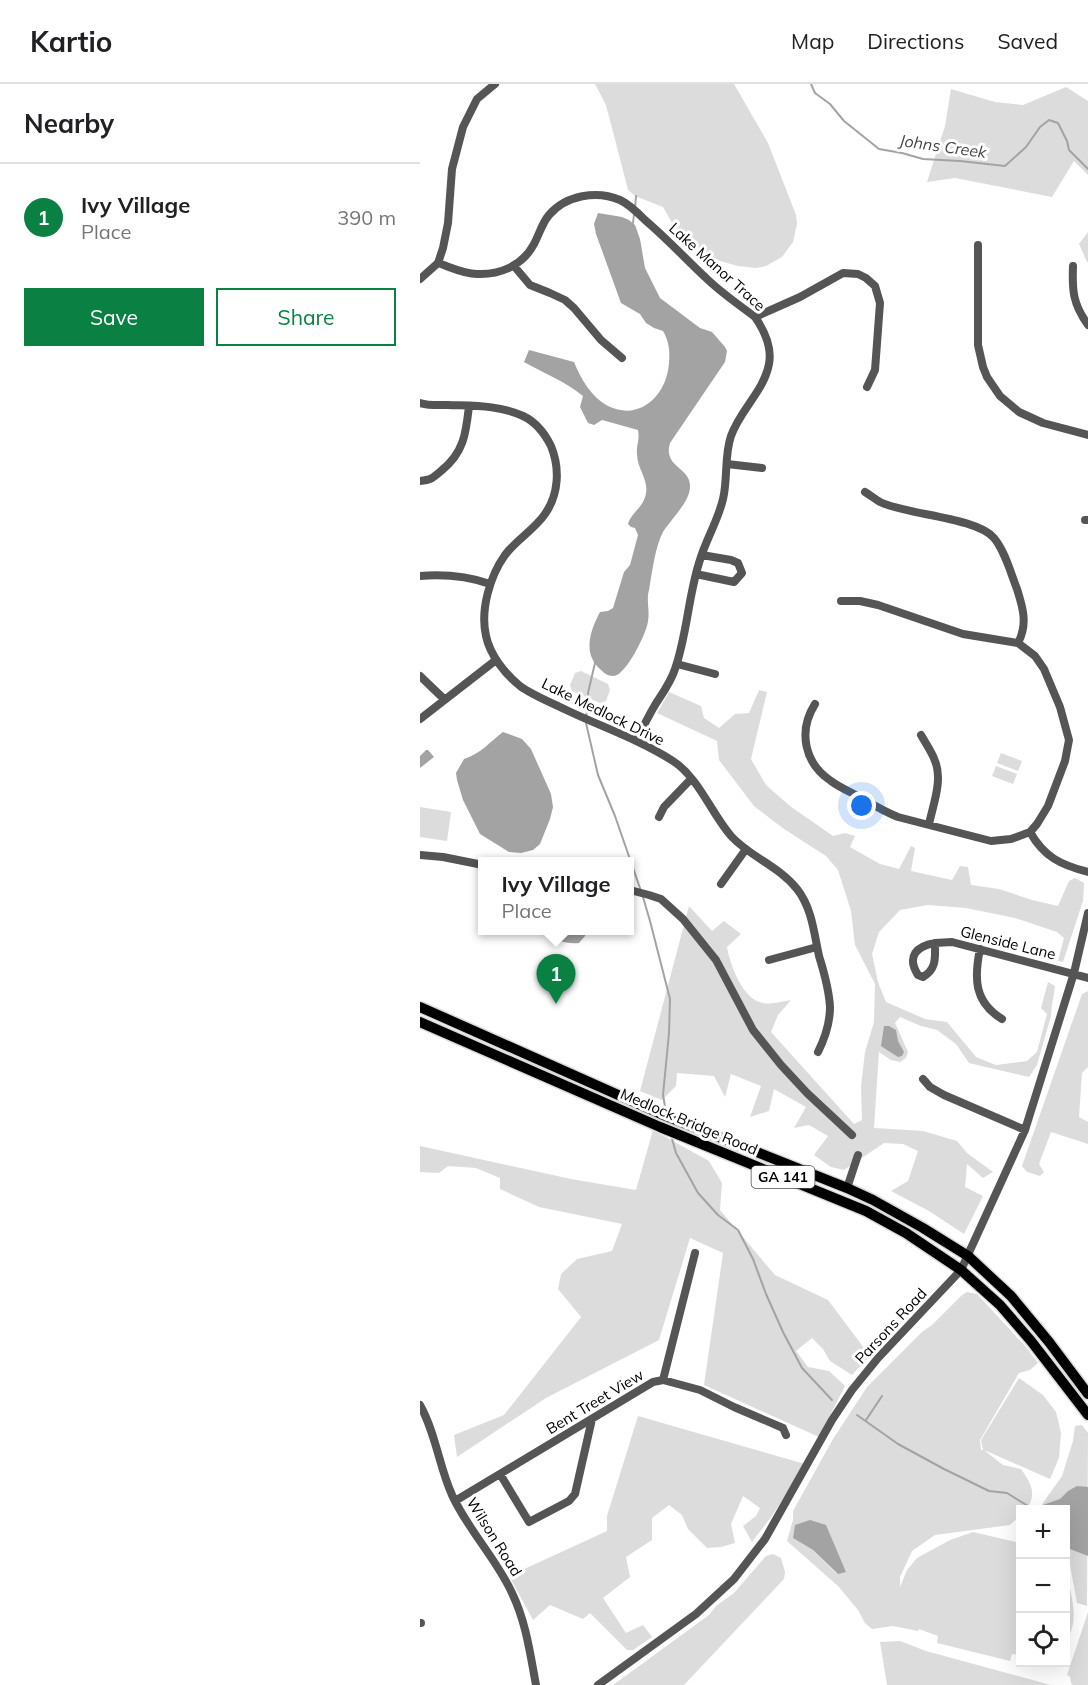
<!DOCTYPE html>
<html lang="en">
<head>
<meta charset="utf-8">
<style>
	body { margin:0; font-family:Mulish,sans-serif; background:#f6f6f6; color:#202124 }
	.controls { position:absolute; right:18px; bottom:18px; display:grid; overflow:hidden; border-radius:0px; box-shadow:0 6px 24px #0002 }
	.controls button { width:54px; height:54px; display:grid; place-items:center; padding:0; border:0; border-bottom:2px solid #e0e0e0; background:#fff; color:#202124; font:30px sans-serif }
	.you { position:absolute; left:442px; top:722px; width:21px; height:21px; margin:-15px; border:4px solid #fff; border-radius:50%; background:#1a73e8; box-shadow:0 0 0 9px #1a73e833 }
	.badge { display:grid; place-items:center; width:39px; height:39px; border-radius:50%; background:#0b8043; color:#fff; font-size:20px; font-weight:700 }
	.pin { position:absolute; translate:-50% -50px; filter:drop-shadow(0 2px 3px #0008) }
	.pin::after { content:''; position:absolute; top:32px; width:21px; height:18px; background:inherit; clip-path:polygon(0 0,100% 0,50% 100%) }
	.popup { position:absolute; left:58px; top:773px; width:156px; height:78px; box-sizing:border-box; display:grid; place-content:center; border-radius:0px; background:#fff; filter:drop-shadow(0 2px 4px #0005); font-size:20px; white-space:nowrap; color:#757577 }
	.popup b { font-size:22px; color:#202124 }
	.popup::after { content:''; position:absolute; left:50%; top:100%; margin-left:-12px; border:12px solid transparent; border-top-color:#fff }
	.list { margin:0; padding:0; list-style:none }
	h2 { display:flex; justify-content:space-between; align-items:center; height:78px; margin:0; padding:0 24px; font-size:26px }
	h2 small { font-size:20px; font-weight:400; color:#757577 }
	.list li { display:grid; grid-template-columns:39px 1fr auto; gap:18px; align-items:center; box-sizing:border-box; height:108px; padding:0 24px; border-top:2px solid #e0e0e0 }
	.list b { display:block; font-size:22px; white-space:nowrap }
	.list p { margin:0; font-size:20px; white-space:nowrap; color:#757577 }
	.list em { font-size:20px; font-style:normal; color:#757577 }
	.actions { display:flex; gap:12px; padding:18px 24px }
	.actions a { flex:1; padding:14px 0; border:2px solid #0b8043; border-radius:0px; text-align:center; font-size:21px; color:#0b8043 }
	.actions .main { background:#0b8043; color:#fff }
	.icon { flex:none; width:33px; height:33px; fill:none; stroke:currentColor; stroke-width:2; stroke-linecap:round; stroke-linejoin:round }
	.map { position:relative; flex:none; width:668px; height:1601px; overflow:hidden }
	header { display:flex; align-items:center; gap:36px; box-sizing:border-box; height:84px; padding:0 30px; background:#fff; border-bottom:2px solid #e0e0e0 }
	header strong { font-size:28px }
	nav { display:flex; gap:33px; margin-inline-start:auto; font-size:21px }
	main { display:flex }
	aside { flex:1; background:#fff }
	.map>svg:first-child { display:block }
	.green { fill:#dcdcdc; fill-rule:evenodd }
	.water { fill:#a3a3a3 }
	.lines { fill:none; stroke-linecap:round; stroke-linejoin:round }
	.stream { stroke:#a3a3a3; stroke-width:2 }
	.highway-casing { stroke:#dbdbdb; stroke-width:13 }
	.minor { stroke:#555; stroke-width:8 }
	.highway { stroke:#000; stroke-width:10 }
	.labels { text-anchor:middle; stroke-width:6; stroke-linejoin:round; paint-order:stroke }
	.shield { fill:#fff; stroke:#4c4c4c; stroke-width:1.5 }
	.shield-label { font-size:14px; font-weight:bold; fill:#000 }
	.street-label { font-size:15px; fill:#000; stroke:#fff }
	.water-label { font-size:16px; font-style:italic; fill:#444; stroke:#fff }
</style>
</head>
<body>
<header>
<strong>Kartio</strong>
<nav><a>Map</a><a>Directions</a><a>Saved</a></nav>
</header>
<main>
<aside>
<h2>Nearby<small></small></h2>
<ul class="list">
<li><span class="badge">1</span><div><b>Ivy Village</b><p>Place</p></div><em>390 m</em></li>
</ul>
<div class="actions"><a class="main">Save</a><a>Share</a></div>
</aside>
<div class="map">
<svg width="668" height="1601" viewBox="0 0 668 1601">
	<rect width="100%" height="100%" fill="#fff"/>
	<path class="green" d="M175,0h139l34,59 28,72 1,9 -4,18 -11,15 -16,9 -10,2 -18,-2 -18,-5 -17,-8 -15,-11 -13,-14 -12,-21 -28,-11 -7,-6 -22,-85z
		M646,3l22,14v74l-14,-14 -22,36 -97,-19 -28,4 18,-56 6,-37 44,13 28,3z
		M668,148v30h-1l-8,-18z
		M161,587l27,13 2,6 -4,11 -6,2 -28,-12 -2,-6 5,-12z
		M339,606l8,2 -16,67 15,26 24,21 43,30 12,-3 10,3 -5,11 30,17 19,5 12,-23 4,2 -4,23 41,9 8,-14 8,1 3,18 28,4 33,11 26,6 11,-25 6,-3 9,5 -1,18 -20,61 -5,-1 6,-23 -7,-6 -42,-14 -49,-10 -38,-3 -28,5 -21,22 -7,22 6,28 8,20 39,17 22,3 29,35 20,8 31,-4 10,-9 10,-38 -6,-6 7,-26 7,4c-1,10 -4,20 -4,30l-14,49 -8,12 -60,-14 -13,-19 -19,-14 -16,-4 -21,-9 -5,6 13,29 -2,6 -6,4 -9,-2 -12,-8 -5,76 49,3 34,10 10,12 26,19 -10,6 -16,-14 -2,23 18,9 -19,38 -35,-23 -38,-20 17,-10 10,-30 -15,-7 -19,-1 -40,27 -13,-3 -17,-12 14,-19 -19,-11 -15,3 12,-21 -32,-18 -5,22 -19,6 11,-31 -30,-12 -6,23 -11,-21 -37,-3 -1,13 -14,14 -22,-9 49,-185 23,25 12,-10 17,13 -14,13c3,18 16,53 36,56 8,2 20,-2 28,-3l-13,15 -7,17 83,92 8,-4 -1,-34 4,-34 9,-30 1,-38 -20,-39 -4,-34 -13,-41 -12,-14 -42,-27 -30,-23 -35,-46 -2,-19 -60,-28 12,-21 32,14 3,12 15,10 16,-14 14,-1z
		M581,669l21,8 -4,10 -21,-8z
		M576,682l21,8 -4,10 -21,-8z
		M0,723l31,5 -4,29 -27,-4z
		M668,907v76l-6,6 -3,44 9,5v22l-37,-12 -12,32 5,8 -4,4 -13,-4 -5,-6 60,-172z
		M233,1046l56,31 13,22 -2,27 55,65 53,25 42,56 -18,19 -22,-14 -7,-12 -11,-11 -16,13 12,16 21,4 16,15 -26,51 -115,-52 19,-132 -33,-15 -31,102 -113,58 -89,59 -3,-22 50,-20 77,-98 -23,-28 3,-15 16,-15 35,-8 10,-27 -83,-17 -39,-18v-11l-24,-10 -28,-2 -9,7 -19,-1v-26l151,33 65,11z
		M547,1208l10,2 49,53 12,16 -8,7 -11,3 -39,67 1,10h2l-2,-10 38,-62 24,17 13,17 5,21 -2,25 -9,21 -66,-29 19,15 18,4c10,14 16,24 6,40l-7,1v6l-10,9 -75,10 -23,16 -12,26v10l7,-17 10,-12 33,-18 23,-8 47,11v112l-8,-1 -2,7 -73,-18 1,-7 -19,-7 -1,2 -25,-5 -21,3 -7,-6 -7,-13 -20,-24 -51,-45 6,-21v-9l40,-72 34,-52 55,-55 10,-7 30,-30zM406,1441l11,49 -24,-24 -20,-12z
		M218,1332l167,48 -33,52 -20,26 -9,-16 13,-10 4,-8 -17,-12 -12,28 4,19 -14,4 -14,1 -19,-19 -6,-14 -13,-10 -17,13v22l-26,17 4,20 -27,21 23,35 17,-8 9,12 -19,13h-6l-37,-37 -7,6 -33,-14 -17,15 -24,-44 98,-45v-15z
		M662,1341l6,8 -1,173 -10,-3 -8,-43 -3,-2v-48h-28l24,-34 11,-35 2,-15z
		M353,1470l8,4 4,14 -1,7 -100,106h-71l96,-70 7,-9 18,-13 32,-37z
		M646,1486c4,22 15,51 0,70z
		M668,1528v73h-15l-2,-2 -1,-6 -3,-2z
		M480,1557l26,10 125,34h-164l-7,-43z"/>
	<path class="water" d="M178,129l24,4 7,3 6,5 5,14 5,29 15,30 40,30 12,4 13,15 2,4 -2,11 -55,81c-7,24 19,24 20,42 1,16 -19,34 -27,47 -8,15 -11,41 -14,58 -3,10 1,21 -1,31 -1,12 -23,56 -35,55 -5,0 -9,-3 -12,-6 -19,-16 -11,-39 -1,-58l8,-1 5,-3 11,-36 6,-7 8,-30 -3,-7 -4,-1 -3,-3c3,-10 12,-15 16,-24 8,-19 -7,-29 -7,-46 -1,-10 3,-13 1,-24l-36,-10 -8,5 -6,-2 -8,-16 3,-11c-18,-15 -40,-23 -59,-34l5,-12 45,12c7,17 17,35 34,44 33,16 59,-12 61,-43 1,-12 0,-22 -6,-32l-9,-3 -8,-5 -6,-9 -19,-11 -25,-69 -2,-10z
		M83,648l19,7 9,10 20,45 2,13 -3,12 -10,25 -7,6 -12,3 -12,-1 -29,-18 -17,-34 -6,-20 -1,-7 8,-14c16,-5 26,-17 39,-27z
		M6,666h2l6,7 -14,11v-12z
		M125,847v-1l41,1 -1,5 -6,7c-13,1 -24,-2 -34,-10z
		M464,942h5l7,4 2,11 6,11 -2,4 -4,1 -17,-11z
		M657,1402l11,1v69l-18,-7 -4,-4v-35l-37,-1 -1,-3 9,1 23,-8 8,-8z
		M390,1436l16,5 20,47 -8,2 -25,-24 -20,-12 2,-13z"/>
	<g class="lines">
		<path class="stream" d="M391,0l4,9 15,11 14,17 35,28 23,4 21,6 37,2 45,5 21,-19 14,-20 9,-7 9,3 9,18 2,9 19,19
			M215,125l1,-13
			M213,139l1,-9
			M175,579l-7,30 -2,30 12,52 17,41 26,75
			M223,813l7,24 20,78 -1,34 -6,62 3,17
			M251,1051l5,18 22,40 20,22 20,15 15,29 13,35 17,38 19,36 30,32
			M437,1331l41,29 46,25 45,22 18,2 21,13
			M446,1336l16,-24"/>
		<defs>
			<path id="highway" d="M0,923l241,107 186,74 26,12 50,28 45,28 43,40 38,46 39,52
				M0,938l240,105 206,84 40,22 55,37 39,35 31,36 57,74"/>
		</defs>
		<use href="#highway" class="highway-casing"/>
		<path class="minor" d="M558,161v100l5,22 4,10 13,19 19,16 24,11 45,12
			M18,179c12,4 26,11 39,11 24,1 46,-9 57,-30 5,-9 8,-21 15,-29 17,-20 48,-25 71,-15 9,4 18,13 25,20 21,18 40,38 60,57 15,15 33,27 50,40 9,13 17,31 14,47 -5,27 -29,46 -38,72 -7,20 -3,43 -8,63 -5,22 -18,42 -24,64 -11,35 -12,72 -24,106 -4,13 -13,25 -20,36 -7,12 -13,24 -19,36
			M94,182l16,19 20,8 15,7 9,8 27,32 21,18
			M653,182c-1,25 0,38 15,59
			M0,195l18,-16 5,-15 5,-25 4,-54 11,-42 14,-28 18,-15
			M335,233l45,-20 43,-24 15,1 8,4 9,8 5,17 -5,67 -8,17
			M0,319c9,3 19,2 28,2 26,1 51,0 75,11 13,6 22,18 28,30 9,22 8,48 -6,68 -11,16 -28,25 -40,41 -15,21 -25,55 -19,81 4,19 19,38 34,50 11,8 25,14 38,20 38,19 79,32 115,55 26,17 38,52 58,75 19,21 48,30 66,53 15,19 17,44 22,67 5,16 10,33 11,51 0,16 -5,31 -12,45
			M307,380l35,4
			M0,397c11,-1 13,-3 21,-10 23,-18 25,-38 28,-65
			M445,408c5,3 10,7 15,10 27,13 96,15 114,36 11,13 17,36 23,51 6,19 11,35 1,54
			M665,436h3
			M276,490l38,8 8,-9 -4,-10 -7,-3 -29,-5
			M0,492c25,-2 47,0 70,8
			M257,580l38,10
			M0,592l24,23
			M395,620c-17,27 -11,59 16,77 8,6 17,10 25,14 14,8 27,16 42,22l93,24 20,-2 19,-7 7,-8 11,-18 17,-45 4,-21 -9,-33 -16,-38 -9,-13 -17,-13 -55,-9 -85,-29 -18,-4h-19
			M0,635l76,-59
			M501,651c5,9 11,17 14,26 8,19 -2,44 -6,63
			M239,733l5,-10 27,-28
			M610,748c14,25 31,33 58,40
			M0,771l23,2 40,8
			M301,800l25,-35
			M210,806l19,5 12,4 22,20 33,41 37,70 28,35 26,28 45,42
			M515,859l17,-1 136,36
			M515,859c0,14 2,26 -12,34l-5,-2c-12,-19 -1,-29 17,-32z
			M560,865c-6,29 -6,53 22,70
			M349,876l48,-13
			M503,995l7,8 14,8 81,35
			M427,1104l11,-33
			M243,1296l32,-127
			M0,1321c16,29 19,61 32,90 16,35 44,63 60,98 14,29 18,60 24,92
			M80,1390l29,48 40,-21 6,-7 17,-75
			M35,1417l198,-119 10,-2 37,10 34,17 49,21 3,7
			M0,1539h1
			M178,1601l98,-71 38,-35 31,-40 67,-119 20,-30 26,-32 83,-88 64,-140 49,-157 14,-60"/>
		<use href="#highway" class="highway"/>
	</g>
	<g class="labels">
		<rect class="shield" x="331.5" y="1082" width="63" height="22" rx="4.5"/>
		<g class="shield-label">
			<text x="363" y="1098">GA 141</text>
		</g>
		<g class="street-label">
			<text transform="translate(297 183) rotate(42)" y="5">Lake Manor Trace</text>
			<text transform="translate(183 628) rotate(26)" y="5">Lake Medlock Drive</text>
			<text transform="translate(588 859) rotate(14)" y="5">Glenside Lane</text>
			<text transform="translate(269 1038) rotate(23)" y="5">Medlock Bridge Road</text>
			<text transform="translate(471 1242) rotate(-47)" y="5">Parsons Road</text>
			<text transform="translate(175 1318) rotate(-31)" y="5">Bent Treet View</text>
			<text transform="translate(74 1453) rotate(58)" y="5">Wilson Road</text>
		</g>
		<g class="water-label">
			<text transform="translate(523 62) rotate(8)" y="6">Johns Creek</text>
		</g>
	</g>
</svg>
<div class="controls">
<button>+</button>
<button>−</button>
<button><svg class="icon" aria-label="locate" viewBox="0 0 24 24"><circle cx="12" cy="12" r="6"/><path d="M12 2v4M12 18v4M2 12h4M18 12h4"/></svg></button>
</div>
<div class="you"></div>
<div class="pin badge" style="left:136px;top:920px">1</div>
<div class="popup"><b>Ivy Village</b>Place</div>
</div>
</main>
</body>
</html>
